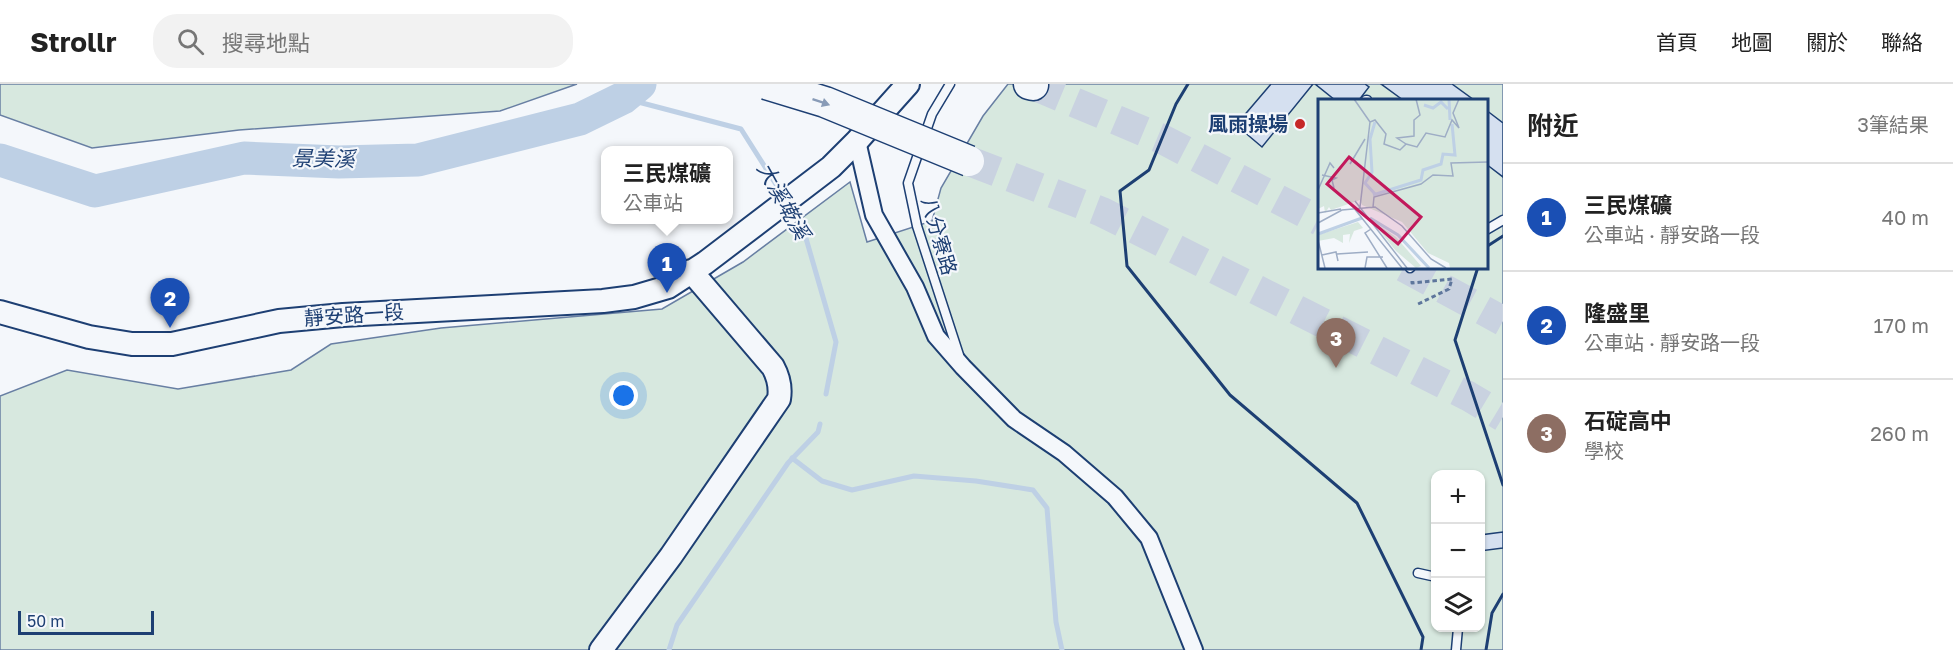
<!DOCTYPE html>
<html lang="zh-TW">
<head>
<meta charset="utf-8">
<style>
	body { margin:0; font-family:"Golos Text","Noto Sans TC",sans-serif; background:#f2f2f2; color:#222 }
	.controls { position:absolute; right:18px; bottom:18px; display:grid; overflow:hidden; border-radius:12px; box-shadow:0 2px 4px #0004 }
	.controls button { width:54px; height:54px; display:grid; place-items:center; padding:0; border:0; border-bottom:2px solid #e0e0e0; background:#fff; color:#222; font:30px sans-serif }
	.scale { position:absolute; left:18px; bottom:15px; width:136px; box-sizing:border-box; padding-left:6px; border:3px solid #1d3f73; border-top:0; font-size:16px; line-height:21px; white-space:nowrap; color:#1d3f73; -webkit-text-stroke:4px #f4f7fb; paint-order:stroke }
	.you { position:absolute; left:624px; top:312px; width:21px; height:21px; margin:-15px; border:4px solid #fff; border-radius:50%; background:#1a73e8; box-shadow:0 0 0 9px #1a73e833 }
	.badge { display:grid; place-items:center; width:39px; height:39px; border-radius:50%; background:#c62828; color:#fff; font-size:20px; font-weight:700 }
	.pin { position:absolute; translate:-50% -50px; filter:drop-shadow(0 2px 3px #0008) }
	.pin::after { content:''; position:absolute; top:32px; width:21px; height:18px; background:inherit; clip-path:polygon(0 0,100% 0,50% 100%) }
	.popup { position:absolute; left:601px; top:62px; width:132px; height:78px; box-sizing:border-box; display:grid; place-content:center; border-radius:12px; background:#fff; filter:drop-shadow(0 2px 4px #0005); font-size:20px; white-space:nowrap; color:#767676 }
	.popup b { font-size:22px; color:#222 }
	.popup::after { content:''; position:absolute; left:50%; top:100%; margin-left:-12px; border:12px solid transparent; border-top-color:#fff }
	.list { margin:0; padding:0; list-style:none }
	h2 { display:flex; justify-content:space-between; align-items:center; height:78px; margin:0; padding:0 24px; font-size:26px }
	h2 small { font-size:20px; font-weight:400; color:#767676 }
	.list li { display:grid; grid-template-columns:39px 1fr auto; gap:18px; align-items:center; box-sizing:border-box; height:108px; padding:0 24px; border-top:2px solid #e0e0e0 }
	.list b { display:block; font-size:22px; white-space:nowrap }
	.list p { margin:0; font-size:20px; white-space:nowrap; color:#767676 }
	.list em { font-size:20px; font-style:normal; color:#767676 }
	.icon { flex:none; width:33px; height:33px; fill:none; stroke:currentColor; stroke-width:2; stroke-linecap:round; stroke-linejoin:round }
	.map { position:relative; flex:none; width:1503px; height:566px; overflow:hidden }
	header { display:flex; align-items:center; gap:36px; box-sizing:border-box; height:84px; padding:0 30px; background:#fff; border-bottom:2px solid #e0e0e0 }
	header strong { font-size:28px }
	nav { display:flex; gap:33px; margin-inline-start:auto; font-size:21px }
	.search { width:420px; height:54px; background:#f2f2f2; display:flex; align-items:center; gap:15px; box-sizing:border-box; padding:0 21px; border-radius:24px; color:#767676; font-size:22px }
	main { display:flex }
	aside { flex:1; background:#fff }
	.map>svg:first-child { display:block }
	.green { fill:#d7e8df; stroke:#687fa3; stroke-width:1.5; fill-rule:evenodd }
	.lines { fill:none; stroke-linecap:round; stroke-linejoin:round }
	.stream { stroke:#bed0e5; stroke-width:5 }
	.river { stroke:#bed0e5; stroke-width:33 }
	.building { fill:#d5e0f0; stroke:#1d3f73; stroke-width:1.5 }
	.highway-tunnel { stroke:#c9d2e0; stroke-width:30; stroke-dasharray:30 15; stroke-linecap:butt }
	.lane-casing { stroke:#1d3f73; stroke-width:11 }
	.street-casing { stroke:#1d3f73; stroke-width:20 }
	.secondary-casing { stroke:#1d3f73; stroke-width:26 }
	.highway-casing { stroke:#1d3f73; stroke-width:33 }
	.path { stroke:#5e769c; stroke-width:3; stroke-dasharray:4.5 3; stroke-linecap:butt }
	.lane { stroke:#f4f7fb; stroke-width:8 }
	.street { stroke:#f4f7fb; stroke-width:16 }
	.secondary { stroke:#f4f7fb; stroke-width:22 }
	.highway { stroke:#f4f7fb; stroke-width:30 }
	.highway-bridge-casing { stroke:#1d3f73; stroke-width:33; stroke-linecap:butt }
	.highway-bridge { stroke:#f4f7fb; stroke-width:30 }
	.wall { stroke:#1d3f73; stroke-width:3 }
	.oneway { fill:#889bb7 }
	.poi-dot { fill:#c62828; stroke:#f4f7fb; stroke-width:2 }
	.labels { text-anchor:middle; stroke-width:4.5; stroke-linejoin:round; paint-order:stroke }
	.poi-label { font-size:20px; font-weight:bold; fill:#1d3f73; stroke:#f4f7fb; text-anchor:end }
	.street-label { font-size:20px; fill:#1d3f73; stroke:#f4f7fb }
	.water-label { font-size:21px; font-style:italic; fill:#1d3f73; stroke:#f4f7fb }
	.inset-river { fill:none; stroke:#bed0e5; stroke-width:3 }
	.inset-road { fill:none; stroke:#9eadc5; stroke-width:1.5 }
	.view { fill:#c2185b; fill-opacity:0.15; stroke:#c2185b; stroke-width:3 }
	.inset-edge { fill:none; stroke:#1d3f73; stroke-width:3 }
</style>
</head>
<body>
<header>
<strong>Strollr</strong>
<div class="search"><svg class="icon" aria-label="search" viewBox="0 0 24 24"><circle cx="10" cy="10" r="6"/><path d="M15 15l6 6"/></svg>搜尋地點</div>
<nav><a>首頁</a><a>地圖</a><a>關於</a><a>聯絡</a></nav>
</header>
<main>
<div class="map">
<svg width="1503" height="566" viewBox="0 0 1503 566">
	<rect width="100%" height="100%" fill="#f4f7fb"/>
	<path class="green" d="M0,0h577l-77,27 -261,19 -147,18 -92,-33z
		M1008,0h495v566h-1503v-254l67,-26 111,19 113,-19 40,-26 110,-16 221,-19 81,-47 107,-80 17,60 65,-21 9,-33 42,-72zM1320,16h166v167h-166zM1436,390h44v154h-44z"/>
	<g class="lines">
		<path class="stream" d="M623,14l118,31 43,68
			M789,121l14,23 33,114 -10,52
			M792,374l30,23 30,9 62,-14 62,5 57,9 14,18 9,114 6,28
			M669,566l8,-25 111,-162 30,-31 2,-8"/>
		<path class="river" d="M0,76l95,31 149,-33 95,4 79,-2 162,-41 43,-21 17,-14"/>
	</g>
	<path class="building" d="M1271,0h42l-51,63 -26,-22z
		M1315,0h50l4,3 -10,13h-24z
		M1381,0h71l22,16h-71z
		M1486,26l17,13v54l-17,-13z
		M1503,448v16l-23,3v-16z"/>
	<g class="lines">
		<path class="highway-tunnel" d="M1033,1l129,54 158,82
			M969,77l133,51 366,184 35,21
			M1404,183l99,54"/>
		<defs>
			<path id="lane" d="M950,0l-18,30 -24,69 9,43 42,129
				M1366,16h1
				M1486,146l17,-10
				M1410,184l1,-1
				M1418,489l18,4
				M1456,566l2,-22"/>
			<path id="street" d="M857,57l17,74 41,72 21,49 27,31 51,52 50,34 51,44 34,41 45,112"/>
			<path id="secondary" d="M0,228l89,25 43,7h40l107,-23 64,-6 260,-14 31,-4 34,-10 37,-24 126,-96 26,-26 51,-57
				M601,566l70,-94 108,-157c2,-12 0,-21 -6,-32l-82,-96"/>
			<path id="highway" d="M1029,0l4,1"/>
		</defs>
		<use href="#lane" class="lane-casing"/>
		<use href="#street" class="street-casing"/>
		<use href="#secondary" class="secondary-casing"/>
		<use href="#highway" class="highway-casing"/>
		<path class="path" d="M1412,197v2l40,-4 -3,10 -33,16"/>
		<use href="#lane" class="lane"/>
		<use href="#street" class="street"/>
		<use href="#secondary" class="secondary"/>
		<use href="#highway" class="highway"/>
		<defs>
			<path id="highway-bridge" d="M766,0l59,18 144,59"/>
		</defs>
		<use href="#highway-bridge" class="highway-bridge-casing"/>
		<use href="#highway-bridge" class="highway-bridge"/>
		<path class="wall" d="M1188,0l-12,20 -27,66 -29,21 7,75 103,129 127,108 66,134 -2,13
			M1486,163l17,-11
			M1478,183l-23,73 48,145
			M1486,566l6,-37 11,-19"/>
	</g>
	<defs><path id="oneway-solid" d="M-6-.8H1V-3.2L6.5 0L1 3.2V.8H-6Z" transform="scale(1.5)"/></defs>
	<use class="oneway" href="#oneway-solid" transform="translate(821 18) rotate(19)"/>
	<circle class="poi-dot" cx="1300" cy="40" r="6"/>
	<g class="labels">
		<g class="poi-label">
			<text x="1288" y="47">風雨操場</text>
		</g>
		<g class="street-label">
			<text transform="translate(939 152) rotate(74)" y="7">八分寮路</text>
			<text transform="translate(354 231) rotate(-4)" y="7">靜安路一段</text>
		</g>
		<g class="water-label">
			<text transform="translate(323 75) rotate(1)" y="7">景美溪</text>
			<text transform="translate(783 117) rotate(61)" y="7">大溪墘溪</text>
		</g>
	</g>
	<g transform="translate(1318 15)">
		<rect width="170" height="170" fill="#f4f7fb"/>
		<path d="M0,0h169v169h-37l-1,-5 -21,-10 -26,-31 -40,-17 -2,-5 -29,10 -2,-3 -4,6 -1,-7 -6,3zM53,121l25,17 25,29 -5,2 -20,-17zM40,123l5,6 -9,3 -5,12 1,-9 -7,1v8l-9,-5 -16,3v-6z" fill="#d7e8df"/>
		<path class="inset-river" d="M131,0l1,21M106,6l9,3 8,-6 7,7M57,23l-5,17 2,33 -7,11 10,11M55,96l48,-15 2,-10 18,-6 2,-10 12,1 -3,-31M52,119l28,17 31,33M0,135l44,-16"/>
		<path class="inset-road" d="M36,0l16,23M88,45l11,3 9,-14 19,4 7,-17 7,8 -6,-15 6,-14M32,65l15,-25M4,76l14,3 -4,2 2,8M0,91l12,-27 4,5M37,102l52,67M31,103l53,66M42,108l10,-85 5,-2 11,14 -2,10 16,6 6,-6 -9,-6 17,-2v-16l6,-5 -4,-16M55,108l1,-10 47,-13 12,-9 20,1 -2,-13 37,-1M0,114l23,-4M0,124l24,-13 33,-3 27,19 29,33 15,9M53,130l-6,4 22,35M0,141l7,28M19,155l31,-2M4,156l14,-3 2,9M47,169l2,-11h16"/>
		<path class="view" d="M31,58l72,60 -23,27 -71,-60z"/>
		<rect width="170" height="170" class="inset-edge"/>
	</g>
</svg>
<div class="controls">
<button>+</button>
<button>−</button>
<button><svg class="icon" aria-label="layers" viewBox="0 0 24 24"><path d="M12 4l9 5-9 5-9-5zM3 14l9 5 9-5"/></svg></button>
</div>
<div class="scale">50 m</div>
<div class="you"></div>
<div class="pin badge" style="left:667px;top:209px;background:#1a4fb4">1</div>
<div class="popup"><b>三民煤礦</b>公車站</div>
<div class="pin badge" style="left:170px;top:244px;background:#1a4fb4">2</div>
<div class="pin badge" style="left:1336px;top:284px;background:#8d6e63">3</div>
</div>
<aside>
<h2>附近<small>3筆結果</small></h2>
<ul class="list">
<li><span class="badge" style="background:#1a4fb4">1</span><div><b>三民煤礦</b><p>公車站 · 靜安路一段</p></div><em>40 m</em></li>
<li><span class="badge" style="background:#1a4fb4">2</span><div><b>隆盛里</b><p>公車站 · 靜安路一段</p></div><em>170 m</em></li>
<li><span class="badge" style="background:#8d6e63">3</span><div><b>石碇高中</b><p>學校</p></div><em>260 m</em></li>
</ul>
</aside>
</main>
</body>
</html>
